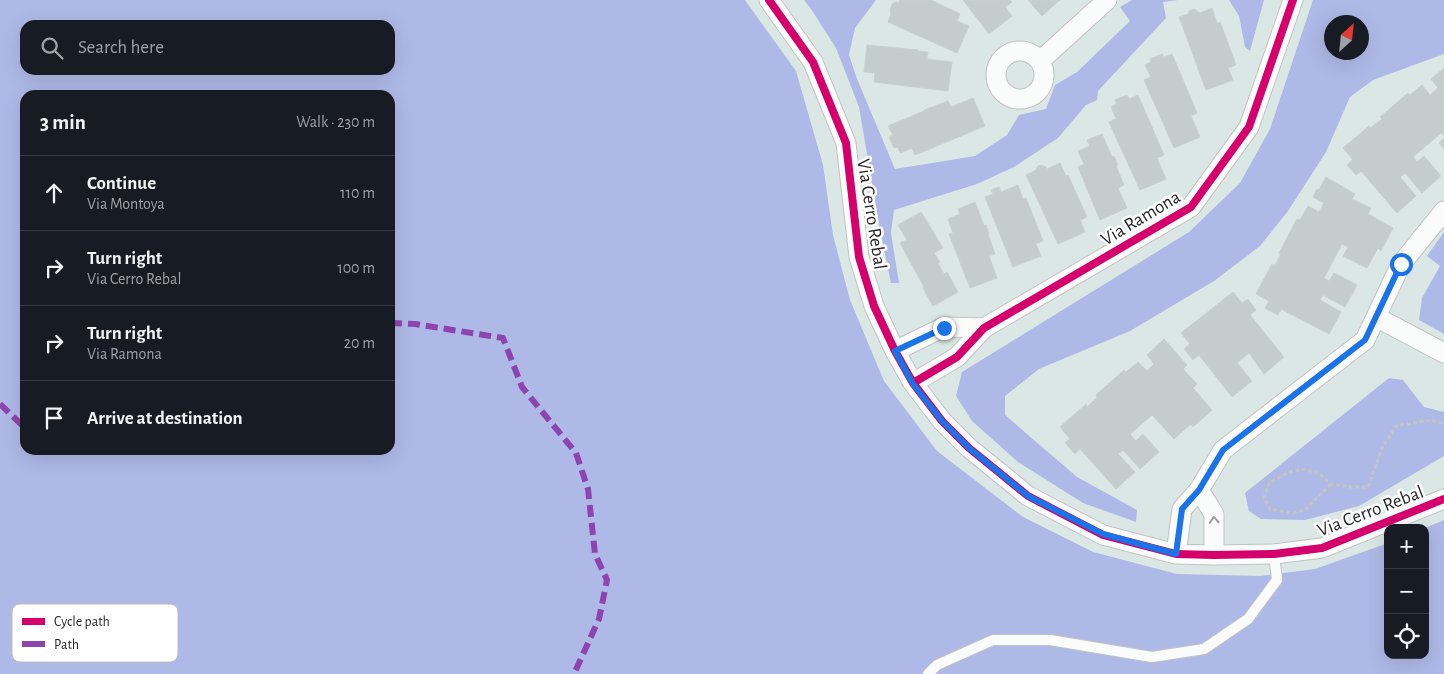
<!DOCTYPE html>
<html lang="en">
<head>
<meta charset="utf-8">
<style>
	body { margin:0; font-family:"Alegreya Sans",sans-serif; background:#242831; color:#f1f3f6 }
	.controls { position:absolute; right:15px; bottom:15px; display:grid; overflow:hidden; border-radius:10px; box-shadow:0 5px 20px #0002 }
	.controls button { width:45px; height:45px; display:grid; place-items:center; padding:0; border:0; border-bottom:1px solid #363941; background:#171b24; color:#f1f3f6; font:25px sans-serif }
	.compass { position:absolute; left:1324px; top:15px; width:45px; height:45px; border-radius:50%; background:#171b24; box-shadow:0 5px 20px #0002; rotate:27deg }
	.stop { position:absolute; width:15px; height:15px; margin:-11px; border:4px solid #1a73e8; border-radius:50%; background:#fff }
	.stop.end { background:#1a73e8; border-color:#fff; box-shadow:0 1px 5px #0008 }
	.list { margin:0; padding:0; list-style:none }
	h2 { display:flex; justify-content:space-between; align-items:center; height:65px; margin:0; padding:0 20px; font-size:21px }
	h2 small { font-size:16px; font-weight:400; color:#9ea1a6 }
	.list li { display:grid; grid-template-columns:32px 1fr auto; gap:15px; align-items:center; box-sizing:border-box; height:75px; padding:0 20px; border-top:1px solid #363941 }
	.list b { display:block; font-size:19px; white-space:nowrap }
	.list p { margin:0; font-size:16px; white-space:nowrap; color:#9ea1a6 }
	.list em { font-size:16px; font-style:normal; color:#9ea1a6 }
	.icon { flex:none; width:28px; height:28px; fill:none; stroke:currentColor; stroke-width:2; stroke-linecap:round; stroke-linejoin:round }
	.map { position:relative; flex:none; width:1444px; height:674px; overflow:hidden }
	.search { position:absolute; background:#171b24; box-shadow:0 5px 20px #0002; left:20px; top:20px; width:375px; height:55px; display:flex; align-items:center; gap:12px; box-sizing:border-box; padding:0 18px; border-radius:15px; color:#9ea1a6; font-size:19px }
	.panel { position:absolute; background:#171b24; box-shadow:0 5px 20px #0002; left:20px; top:90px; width:375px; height:365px; border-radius:15px }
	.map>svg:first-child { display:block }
	.green { fill:#afb9e7; fill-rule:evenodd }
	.building { fill:#c4cdcb; stroke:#c7d2cf }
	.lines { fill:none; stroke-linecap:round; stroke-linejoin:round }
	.lane-casing { stroke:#c2c3c1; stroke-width:12 }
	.street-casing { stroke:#c2c3c1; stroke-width:21 }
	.path { stroke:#c3c5c4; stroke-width:3; stroke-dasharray:4 2.5; stroke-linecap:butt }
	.lane { stroke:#fafbfb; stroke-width:10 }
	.street { stroke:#fafbfb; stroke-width:19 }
	.quiet { stroke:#8e44ad; stroke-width:6; stroke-dasharray:12 6; stroke-linecap:butt }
	.cycleway-casing { stroke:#fff; stroke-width:11 }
	.cycleway { stroke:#d6006c; stroke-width:8 }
	.oneway { stroke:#9b9c9c }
	.route { stroke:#1a73e8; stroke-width:6 }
	.labels { text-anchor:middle; stroke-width:5; stroke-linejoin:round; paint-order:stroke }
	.street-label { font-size:19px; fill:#272727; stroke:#fff }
	.key { fill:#fff; stroke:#bebebe; stroke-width:1 }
	.key-label { font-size:14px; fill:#272727 }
</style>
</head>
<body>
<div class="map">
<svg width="1444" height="674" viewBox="0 0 1444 674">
	<rect width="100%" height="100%" fill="#dbe7e4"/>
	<path class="green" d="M0,0h745l51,71 27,94 10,70 17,65 34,81 53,70 86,66 70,35 84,22 84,2 54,-7 73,-26v112h37v-127l19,-8v154h-1444zM25,25h365v45h-365zM25,95h365v355h-365z
		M804,0h72l-21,28 -6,27 8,24 38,90 80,-13 32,-21 12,-20 27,-6 9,-24 22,-13 53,-51 -10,-14 12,-7h46l-15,2 3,16 -68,73 -1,9 -11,5 -28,33 -44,29 -37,17 -83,26 -3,23 8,50h-8l-12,-59 -20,-117 -23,-59 -25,-39z
		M1229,0h35l-14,51 -5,-4 -6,-31z
		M1313,0h131v54l-71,26 -23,17 -24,55 -38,59 -28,35 -46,35 -84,50 -91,38 -34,27v19l72,62 60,33 -1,12 -53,-19 -65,-41 -46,-41 -16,-25 6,-24 227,-140 51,-49 30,-54zM1332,22h30v30h-30z
		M1444,232v102l-25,-14 3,-22 18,-32 -13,-10z
		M1389,378l14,2 21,27 20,5v44l-85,50 -54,14 -44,-1 -12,-8 -4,-18z"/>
	<path class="building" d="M900,0h31l29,14 -3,7 12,5 -12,27 -69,-31 3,-8 -1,-4 2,-6 4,-2 2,1z
		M963,0h47l2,2 -7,5 7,9 -23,18z
		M1028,0h32l-18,16z
		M1212,8l5,15 3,-1 16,43 -8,3 5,12 -27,10 -27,-73 9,-3 1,-3 5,-2 6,4z
		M867,45l51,5 -1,1 11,1 -1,7 25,3 -4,29 -74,-9 1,-9 -11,-1z
		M1162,54l2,3 8,-3 25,59 -6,3 9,21 -26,11 -30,-68 7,-3 -6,-12 6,-3 -1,-3z
		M1444,68v68l-3,-3 -28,24 4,5 7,-6 17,20 -19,17 -17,-20 -5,4 16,19 -19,17 -36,-42 -5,4 -9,-10 6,-5 -10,-12 26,-22 1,2 12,-9 -2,-2 28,-24 2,2 12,-10 8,10 8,-7 -7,-9z
		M1127,95l2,4 9,-4 26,60 -7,3 9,21 -26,11 -31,-68 7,-3 -5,-12 6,-3 -2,-4z
		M973,98l12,28 -70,29 -3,-7 -12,5 -2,-6 -4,1 -5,-11 4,-2 -5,-9 36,-15v-1l24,-9 3,6z
		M1102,134l10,23 2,-1 4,9 -2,1 8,19 -6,3 9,20 -27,12 -22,-53 6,-3 -6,-13 12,-5 -3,-6z
		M1444,138v11l-5,-6z
		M1060,163l6,13 2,-1 19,42 -7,3 5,12 -27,12 -32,-69 10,-5 2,-4 3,-1 5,2 1,2z
		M1326,177l29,17 -3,5 19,9 -3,6 25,14 -12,23 -3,-3 -11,20 -24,-12 5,-9 -6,-3 -18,34 5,3 5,-8 23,12 -12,22 -22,-12 -3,5 21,12 -12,22 -48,-25 -3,6 -13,-7 4,-7 -13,-7 16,-30 3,1 6,-11 -2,-1 18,-34 3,1 8,-14 11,6 5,-9 -11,-6 4,-8 2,1z
		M1018,185l5,14 3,-1 17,43 -7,3 5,12 -28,11 -28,-70 8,-3 -2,-4 8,-3 2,5z
		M975,202l9,24 2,-1 3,9h-1l7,20 -6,2 8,22 -27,10 -21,-54 4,-1 -5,-14 12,-5 -2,-5z
		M921,212l22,36 -9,5 6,9 -2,1 6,11 3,-2 11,20 -25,14 -10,-18 1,-1 -24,-44 7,-3 -9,-15z
		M1233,292l9,11 6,-4 8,11 -6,5 34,42 -20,17 -15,-21 -12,10 15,18 -20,16 -33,-42 -6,5 -9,-11 6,-5 -9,-11z
		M1164,339l23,26 -4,4 14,15 -4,4 19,22 -19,17 -2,-3 -17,15 -22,-24 -22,19 6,7 7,-7 16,18 -19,17 -17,-19 -5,4 17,18 -19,17 -36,-40 -5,5 -10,-11 5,-4 -10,-12 26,-23 1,3 10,-9 -1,-3 28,-25 2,2 12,-10 9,9 7,-7 -7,-9z"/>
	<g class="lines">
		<defs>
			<path id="lane" d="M928,674l9,-9 56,-25h57l102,17 52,-8 44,-30 29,-39 -3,-26"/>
			<path id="street" d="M769,0l44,62 33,81 13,114 15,49 21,45 18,32 29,38 27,27 59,48 75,39 73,19 38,1 60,-1 48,-6 122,-49
				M996 75a24 24 0 1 1 48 0a24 24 0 1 1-48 0Z
				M1040,61l67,-61
				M1376,317l68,36
				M895,351l49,-24 40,1
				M913,383l44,-26 27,-29 207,-121 58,-80 44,-127
				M1199,490l15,24v41
				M1176,554l6,-45 17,-19 24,-40 142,-110 36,-76 43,-53"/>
		</defs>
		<use href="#lane" class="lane-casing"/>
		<use href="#street" class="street-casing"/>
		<path class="path" d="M1331,484l-26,26 -12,3 -23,-4 -6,-11 5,-15 20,-11 16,-3 16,6 10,9 20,3h17l14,-39 14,-22 35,-6 13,4"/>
		<use href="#lane" class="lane"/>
		<use href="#street" class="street"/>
		<path class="quiet" d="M390,323l25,1 88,14 19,49 54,66 12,36 7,65 12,26 -8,39 -25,55
			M0,404l25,24"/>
		<defs>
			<path id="cycleway" d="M769,0l44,62 33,81 13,114 15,49 21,45 18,32 29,38 27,27 59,48 75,39 73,19 38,1 60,-1 48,-6 122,-49
				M913,383l44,-26 27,-29 207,-121 58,-80 44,-127"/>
		</defs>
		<use href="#cycleway" class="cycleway-casing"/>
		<use href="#cycleway" class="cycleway"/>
	</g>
	<defs><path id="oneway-chevron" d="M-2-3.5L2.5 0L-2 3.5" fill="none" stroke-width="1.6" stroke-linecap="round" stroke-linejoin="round" transform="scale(1.25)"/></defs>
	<use class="oneway" href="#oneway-chevron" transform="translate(1214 520) rotate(-93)"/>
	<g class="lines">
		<path class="route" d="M944,328l-49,23 18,33 29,37 27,27 59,48 75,38 73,20 6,-45 17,-19 24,-40 142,-110 36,-76"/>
	</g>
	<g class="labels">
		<g class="street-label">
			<text transform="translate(873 214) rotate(81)" y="7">Via Cerro Rebal</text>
			<text transform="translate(1140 217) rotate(-31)" y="7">Via Ramona</text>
			<text transform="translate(1370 510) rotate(-21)" y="7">Via Cerro Rebal</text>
		</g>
	</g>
	<rect x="12" y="604" width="166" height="58" rx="8" class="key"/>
	<rect x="22" y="618" width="23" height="7" fill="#d6006c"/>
	<rect x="22" y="641" width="23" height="6" fill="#8e44ad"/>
	<g class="key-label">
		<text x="54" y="626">Cycle path</text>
		<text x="54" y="649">Path</text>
	</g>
</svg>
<div class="controls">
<button>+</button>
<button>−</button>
<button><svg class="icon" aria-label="locate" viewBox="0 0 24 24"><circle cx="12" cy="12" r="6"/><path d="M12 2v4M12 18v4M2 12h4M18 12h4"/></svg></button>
</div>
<svg class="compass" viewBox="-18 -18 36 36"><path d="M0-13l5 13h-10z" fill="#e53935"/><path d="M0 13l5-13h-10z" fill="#9ea1a6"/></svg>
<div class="stop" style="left:1401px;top:264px"></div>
<div class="stop end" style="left:944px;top:328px"></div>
<div class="search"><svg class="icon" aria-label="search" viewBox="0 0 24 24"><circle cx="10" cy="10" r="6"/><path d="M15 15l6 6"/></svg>Search here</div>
<section class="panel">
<h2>3 min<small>Walk · 230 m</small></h2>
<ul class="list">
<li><svg class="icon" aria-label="ahead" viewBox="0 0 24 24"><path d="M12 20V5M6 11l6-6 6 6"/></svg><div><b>Continue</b><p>Via Montoya</p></div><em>110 m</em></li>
<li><svg class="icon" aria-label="right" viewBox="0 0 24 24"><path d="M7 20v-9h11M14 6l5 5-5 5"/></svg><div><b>Turn right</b><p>Via Cerro Rebal</p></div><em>100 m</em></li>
<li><svg class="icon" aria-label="right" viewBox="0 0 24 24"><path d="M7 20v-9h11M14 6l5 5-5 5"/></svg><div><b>Turn right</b><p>Via Ramona</p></div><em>20 m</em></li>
<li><svg class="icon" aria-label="arrive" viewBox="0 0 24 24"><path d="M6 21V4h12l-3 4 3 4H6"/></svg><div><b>Arrive at destination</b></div></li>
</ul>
</section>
</div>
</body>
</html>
